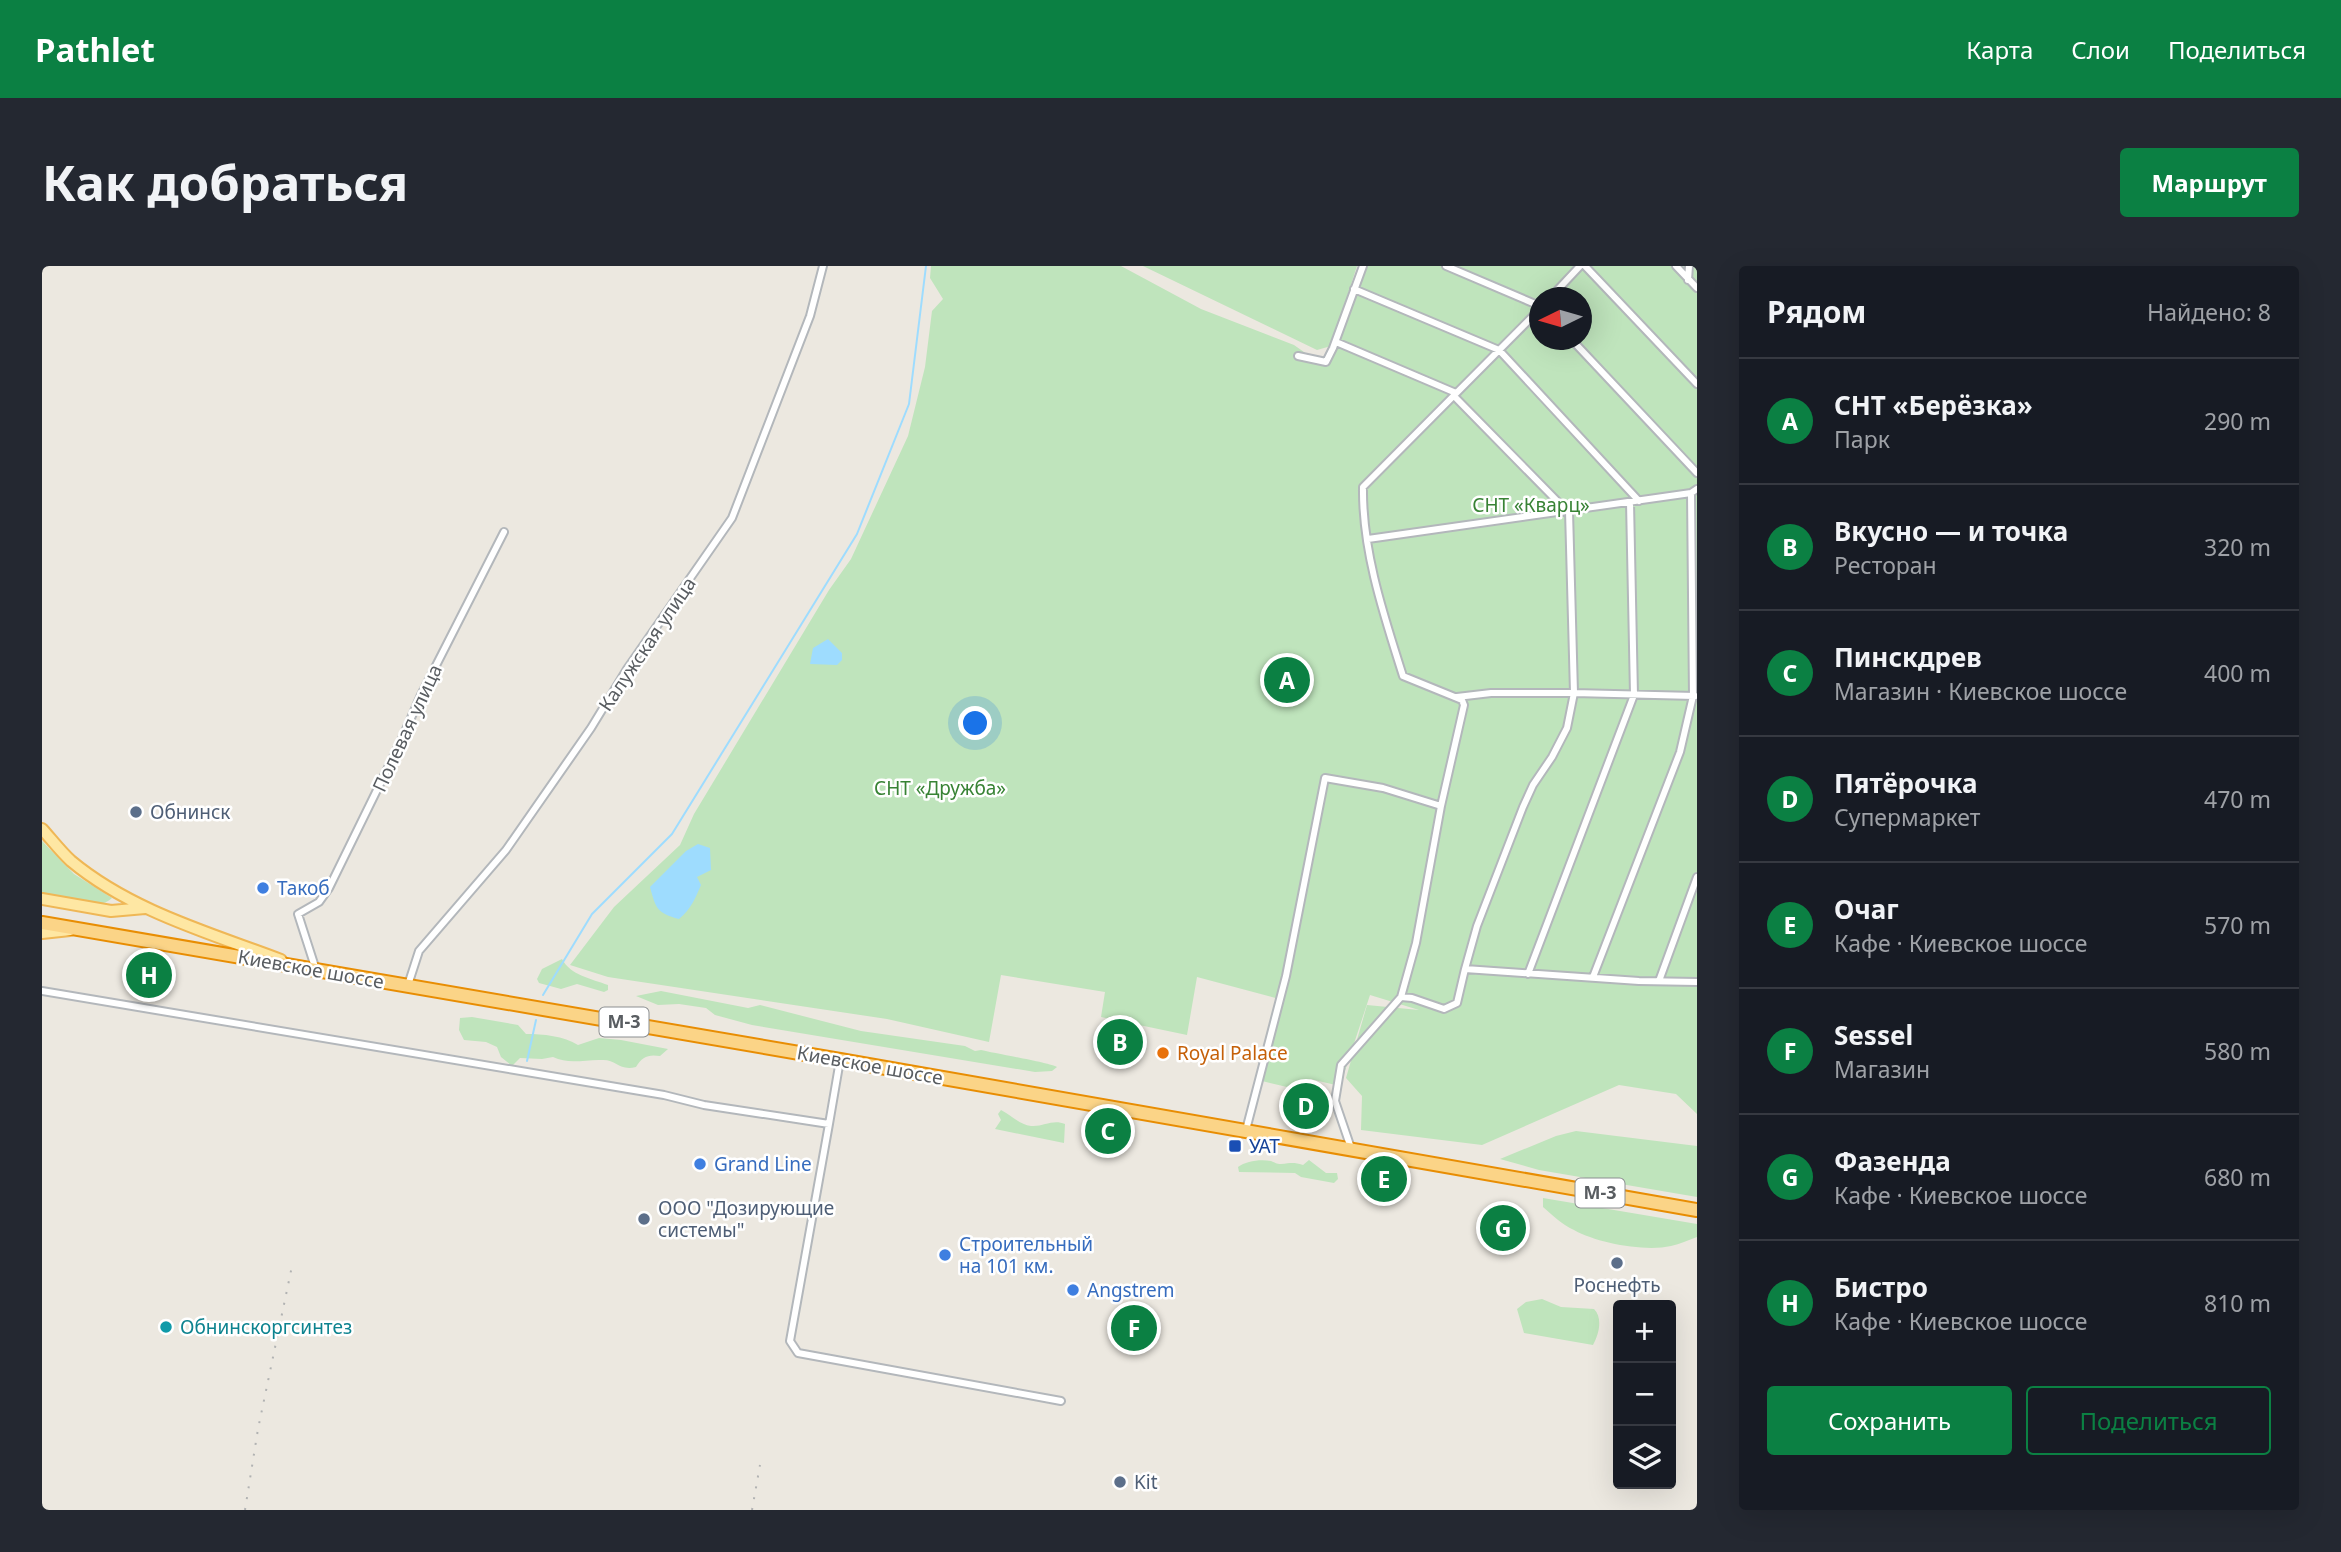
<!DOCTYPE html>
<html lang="ru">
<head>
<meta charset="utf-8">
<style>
	body { margin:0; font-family:"Noto Sans",sans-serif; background:#242831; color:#f1f3f6 }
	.controls { position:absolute; right:21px; bottom:21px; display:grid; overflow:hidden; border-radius:7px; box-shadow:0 7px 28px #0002 }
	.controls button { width:63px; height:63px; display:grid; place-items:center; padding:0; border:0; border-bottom:2px solid #363941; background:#171b24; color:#f1f3f6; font:35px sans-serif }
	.compass { position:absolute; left:1487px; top:21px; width:63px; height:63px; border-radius:50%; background:#171b24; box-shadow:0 7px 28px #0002; rotate:265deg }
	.you { position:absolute; left:934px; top:458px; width:24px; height:24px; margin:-18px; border:5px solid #fff; border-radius:50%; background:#1a73e8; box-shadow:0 0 0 10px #1a73e833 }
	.badge { display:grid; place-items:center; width:46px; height:46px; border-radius:50%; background:#0b8043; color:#fff; font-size:23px; font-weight:700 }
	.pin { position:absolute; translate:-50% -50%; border:4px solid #fff; box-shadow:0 2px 7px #0006 }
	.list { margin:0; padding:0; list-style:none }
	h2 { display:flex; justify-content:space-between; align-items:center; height:91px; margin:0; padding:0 28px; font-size:30px }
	h2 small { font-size:23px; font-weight:400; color:#9ea1a6 }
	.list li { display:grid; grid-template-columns:46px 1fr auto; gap:21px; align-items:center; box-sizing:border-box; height:126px; padding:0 28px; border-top:2px solid #363941 }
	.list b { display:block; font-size:26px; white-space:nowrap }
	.list p { margin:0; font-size:23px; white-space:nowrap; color:#9ea1a6 }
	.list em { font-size:23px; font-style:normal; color:#9ea1a6 }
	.actions { display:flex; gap:14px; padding:21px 28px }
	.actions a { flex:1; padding:16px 0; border:2px solid #0b8043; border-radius:7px; text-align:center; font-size:24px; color:#0b8043 }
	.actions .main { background:#0b8043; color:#fff }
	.icon { flex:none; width:38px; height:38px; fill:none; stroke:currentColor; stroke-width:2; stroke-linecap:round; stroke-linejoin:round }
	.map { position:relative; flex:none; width:1655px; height:1244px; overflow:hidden; border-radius:7px }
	header { display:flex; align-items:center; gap:42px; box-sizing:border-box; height:98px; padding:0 35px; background:#0b8043; color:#fff }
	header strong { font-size:33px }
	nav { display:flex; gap:38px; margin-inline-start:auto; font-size:24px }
	.intro { display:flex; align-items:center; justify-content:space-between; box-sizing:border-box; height:168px; padding:0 42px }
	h1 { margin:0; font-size:49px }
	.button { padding:18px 32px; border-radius:7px; background:#0b8043; color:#fff; font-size:24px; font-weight:700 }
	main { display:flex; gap:42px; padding:0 42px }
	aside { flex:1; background:#171b24; border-radius:7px; box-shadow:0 7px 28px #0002 }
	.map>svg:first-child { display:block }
	.green { fill:#bfe4bc; fill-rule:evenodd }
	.water { fill:#9edcfe }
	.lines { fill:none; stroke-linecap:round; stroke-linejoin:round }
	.stream { stroke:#9edcfe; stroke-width:2 }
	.street-casing { stroke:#b3b7bb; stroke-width:10 }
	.primary-casing { stroke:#efb756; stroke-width:14 }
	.highway-casing { stroke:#e88d03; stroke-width:16 }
	.street { stroke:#fff; stroke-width:6 }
	.primary { stroke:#fee7a3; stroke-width:10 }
	.highway { stroke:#fbd487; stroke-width:12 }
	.rail { stroke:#b1b2b2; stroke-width:2; stroke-dasharray:2 9; stroke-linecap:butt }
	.service-dot { fill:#5c6f8a; stroke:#fff; stroke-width:2.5 }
	.shop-dot { fill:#3f7fe0; stroke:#fff; stroke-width:2.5 }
	.food-dot { fill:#e8710a; stroke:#fff; stroke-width:2.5 }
	.transit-dot { fill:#1a4fb4; stroke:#fff; stroke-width:2.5 }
	.culture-dot { fill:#0f9aa8; stroke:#fff; stroke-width:2.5 }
	.labels { text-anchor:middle; stroke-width:5; stroke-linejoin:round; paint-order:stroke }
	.shield { fill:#fff; stroke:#8b8e90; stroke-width:2 }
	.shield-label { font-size:18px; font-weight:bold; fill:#595d61 }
	.park-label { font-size:19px; fill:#388335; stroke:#fff }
	.street-label { font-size:19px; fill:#595d61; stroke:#fff }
	.service-label { font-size:19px; fill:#4e5e75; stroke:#fff; text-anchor:start }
	.shop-label { font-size:19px; fill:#366cbe; stroke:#fff; text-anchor:start }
	.food-label { font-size:19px; fill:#c56008; stroke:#fff; text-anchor:start }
	.transit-label { font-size:19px; fill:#164399; stroke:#fff; text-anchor:start }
	.culture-label { font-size:19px; fill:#0d838f; stroke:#fff; text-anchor:start }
</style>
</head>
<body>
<header>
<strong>Pathlet</strong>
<nav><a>Карта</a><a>Слои</a><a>Поделиться</a></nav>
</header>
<div class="intro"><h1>Как добраться</h1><a class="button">Маршрут</a></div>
<main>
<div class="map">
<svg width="1655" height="1244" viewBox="0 0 1655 1244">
	<rect width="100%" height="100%" fill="#ece8e0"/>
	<path class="green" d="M889,0h190l80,43 93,36 27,19 11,-16 27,-82h338v848l-21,-20 -57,-9 -137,60 -121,-15 1,-34 -16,-18 21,-73 52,5 -49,-15 -30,91 -30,-7 -6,12 -42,-10 21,-81 -86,-23 -10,58 -86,-18 4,-25 -104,-17 -12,67 -102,-23 -279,-42 -38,-12 44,-58 66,-62 14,-31 135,-224 22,-31 57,-123 17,-69 7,-56 11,-12 -13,-21zM1498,32h42v42h-42z
		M1101,0h214l-26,80 -14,4z
		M0,575l32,33 38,24c-16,15 -51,1 -70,-2z
		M520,693c8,16 30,20 46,26v5l-4,2 -27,-8 -16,5 -22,-6 -2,-4 5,-10z
		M619,725l87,17 12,-3 101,26 104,15 10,5 6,-1c12,3 70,13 76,17l-5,4 -17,1 -283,-47 -37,-10 -9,-7 -27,-4 -21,1 -22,-9z
		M430,751l46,8 8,9c17,0 38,2 52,11l21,-7 22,2 47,9 -8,7c-12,-2 -18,1 -24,11 -17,4 -19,-7 -33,-7 -17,-1 -34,5 -50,-3l-11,2 -22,-1 -8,8 -11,-9 -4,-10 -11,-5 -22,-2 -5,-10 1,-12z
		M959,844c10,5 19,15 30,16 13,1 21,-7 34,-2l-1,19 -69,-14 6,-9 -3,-6z
		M1534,865l121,15v51l-158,-27 -39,-11 56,-23z
		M1267,894l17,13h11l1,6 -4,4 -33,-6 -6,-4 -56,-1 -1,-5c8,-6 22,-8 33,-6 5,2 5,3 10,3 10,-1 13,-2 22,1z
		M1501,932l154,26v13c-9,3 -17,7 -26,9 -26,6 -74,-3 -97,-16 -11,-5 -22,-15 -31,-23z
		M1500,1033l19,8 33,2c9,9 5,25 -1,36l-69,-12 -7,-24 9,-7z"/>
	<path class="water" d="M786,373l14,14v7l-5,5 -27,-1 3,-16z
		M656,578l12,4 1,22 -14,7 4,8c-6,14 -10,24 -22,34 -22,-6 -23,-10 -29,-32l36,-36z"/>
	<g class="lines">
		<path class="stream" d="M501,729l49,-81 80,-80 185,-300 52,-130 17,-138
			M485,795l9,-41"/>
		<defs>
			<path id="street" d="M1404,0l94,40
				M1543,0l112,118
				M1634,0l21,22
				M1646,14l1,-14
				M1312,23l145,61 140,151
				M1508,32l30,-32
				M1530,74l125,133
				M1294,76l120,51
				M1256,90l28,6 7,-14 30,-82
				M1412,130l107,109 8,6 5,182 121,3
				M1326,273l323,-46 6,-4
				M1415,431l34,-4h83l-7,35 -15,29 -19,28 -10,22 -46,119 -12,43
				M274,704l-18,-56 21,-12 10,-14 72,-147 20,-46 83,-163
				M1486,708l106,-279 -4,-193
				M1551,711l87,-225 13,-56 -2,-203
				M1617,715l38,-104
				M366,719l11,-34 87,-101 85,-122 36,-59 105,-151 78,-202 13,-50
				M0,725l622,104 40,10 125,19 11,-64
				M1359,731l11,1 32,11 13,-6 8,-34 174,12 58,1
				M787,858l-39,217 8,12 263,48
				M1204,864l40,-154 39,-198 58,10 58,18 23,-101 -2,-5 -59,-24c-19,-60 -41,-125 -40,-189l177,-178
				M1309,882l-16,-47 6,-36 60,-68 15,-54 25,-137"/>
			<path id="primary" d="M0,563c9,10 19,23 29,32 60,50 139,72 210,99
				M0,633l69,12 34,-3
				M0,667l28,-3"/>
			<path id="highway" d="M0,657l798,137 857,150"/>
		</defs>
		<use href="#street" class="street-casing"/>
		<use href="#primary" class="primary-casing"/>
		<use href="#highway" class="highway-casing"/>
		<use href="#street" class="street"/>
		<use href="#primary" class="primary"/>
		<use href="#highway" class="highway"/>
		<path class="rail" d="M203,1244l13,-81 34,-163
			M710,1244l8,-45"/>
	</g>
	<g class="service-dot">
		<circle cx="94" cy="546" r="7"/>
		<circle cx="602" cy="953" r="7"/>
		<circle cx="1575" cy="997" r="7"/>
		<circle cx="1078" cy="1216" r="7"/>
	</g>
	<g class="shop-dot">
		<circle cx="221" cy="622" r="7"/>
		<circle cx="658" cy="898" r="7"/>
		<circle cx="903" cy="989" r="7"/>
		<circle cx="1031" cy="1024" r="7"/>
	</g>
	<circle class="food-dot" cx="1121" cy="787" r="7"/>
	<rect class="transit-dot" x="1186" y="873" width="14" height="14" rx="3.5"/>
	<circle class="culture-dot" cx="124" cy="1061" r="7"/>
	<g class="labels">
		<g class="shield">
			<rect x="557.5" y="741.5" width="49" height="29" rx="5"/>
			<rect x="1533.5" y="912.5" width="49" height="29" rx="5"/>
		</g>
		<g class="shield-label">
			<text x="582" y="762">М-3</text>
			<text x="1558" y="933">М-3</text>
		</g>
		<g class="park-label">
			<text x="1489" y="246">СНТ «Кварц»</text>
			<text x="898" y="529">СНТ «Дружба»</text>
		</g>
		<g class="street-label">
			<text transform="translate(605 378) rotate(-56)" y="7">Калужская улица</text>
			<text transform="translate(365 462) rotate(-65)" y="7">Полевая улица</text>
			<text transform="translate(269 703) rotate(10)" y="7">Киевское шоссе</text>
			<text transform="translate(828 799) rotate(10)" y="7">Киевское шоссе</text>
		</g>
		<g class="service-label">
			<text x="108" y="553">Обнинск</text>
			<text x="616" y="949">ООО "Дозирующие<tspan x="616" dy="22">системы"</tspan></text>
			<text x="1575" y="1026" text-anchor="middle">Роснефть</text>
			<text x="1092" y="1223">Kit</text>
		</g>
		<g class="shop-label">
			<text x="235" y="629">Такоб</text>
			<text x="672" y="905">Grand Line</text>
			<text x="917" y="985">Строительный<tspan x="917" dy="22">на 101 км.</tspan></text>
			<text x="1045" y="1031">Angstrem</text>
		</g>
		<g class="food-label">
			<text x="1135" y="794">Royal Palace</text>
		</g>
		<g class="transit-label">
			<text x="1207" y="887">УАТ</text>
		</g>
		<g class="culture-label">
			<text x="138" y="1068">Обнинскоргсинтез</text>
		</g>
	</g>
</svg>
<div class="controls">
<button>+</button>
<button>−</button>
<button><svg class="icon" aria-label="layers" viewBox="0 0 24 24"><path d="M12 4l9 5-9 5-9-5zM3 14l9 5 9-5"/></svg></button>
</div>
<svg class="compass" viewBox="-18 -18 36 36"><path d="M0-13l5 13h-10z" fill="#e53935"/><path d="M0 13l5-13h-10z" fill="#9ea1a6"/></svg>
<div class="you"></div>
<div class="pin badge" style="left:1245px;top:414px">A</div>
<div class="pin badge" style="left:1078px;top:776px">B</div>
<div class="pin badge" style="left:1066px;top:865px">C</div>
<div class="pin badge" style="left:1264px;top:840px">D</div>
<div class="pin badge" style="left:1342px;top:913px">E</div>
<div class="pin badge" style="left:1092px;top:1062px">F</div>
<div class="pin badge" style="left:1461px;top:962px">G</div>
<div class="pin badge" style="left:107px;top:709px">H</div>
</div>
<aside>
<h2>Рядом<small>Найдено: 8</small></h2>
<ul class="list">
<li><span class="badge">A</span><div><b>СНТ «Берёзка»</b><p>Парк</p></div><em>290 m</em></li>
<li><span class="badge">B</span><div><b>Вкусно — и точка</b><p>Ресторан</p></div><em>320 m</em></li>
<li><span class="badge">C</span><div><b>Пинскдрев</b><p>Магазин · Киевское шоссе</p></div><em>400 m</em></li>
<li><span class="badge">D</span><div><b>Пятёрочка</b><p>Супермаркет</p></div><em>470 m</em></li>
<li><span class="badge">E</span><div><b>Очаг</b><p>Кафе · Киевское шоссе</p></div><em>570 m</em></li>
<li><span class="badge">F</span><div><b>Sessel</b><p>Магазин</p></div><em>580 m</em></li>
<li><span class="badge">G</span><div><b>Фазенда</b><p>Кафе · Киевское шоссе</p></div><em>680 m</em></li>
<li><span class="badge">H</span><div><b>Бистро</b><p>Кафе · Киевское шоссе</p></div><em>810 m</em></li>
</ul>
<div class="actions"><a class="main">Сохранить</a><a>Поделиться</a></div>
</aside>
</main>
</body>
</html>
